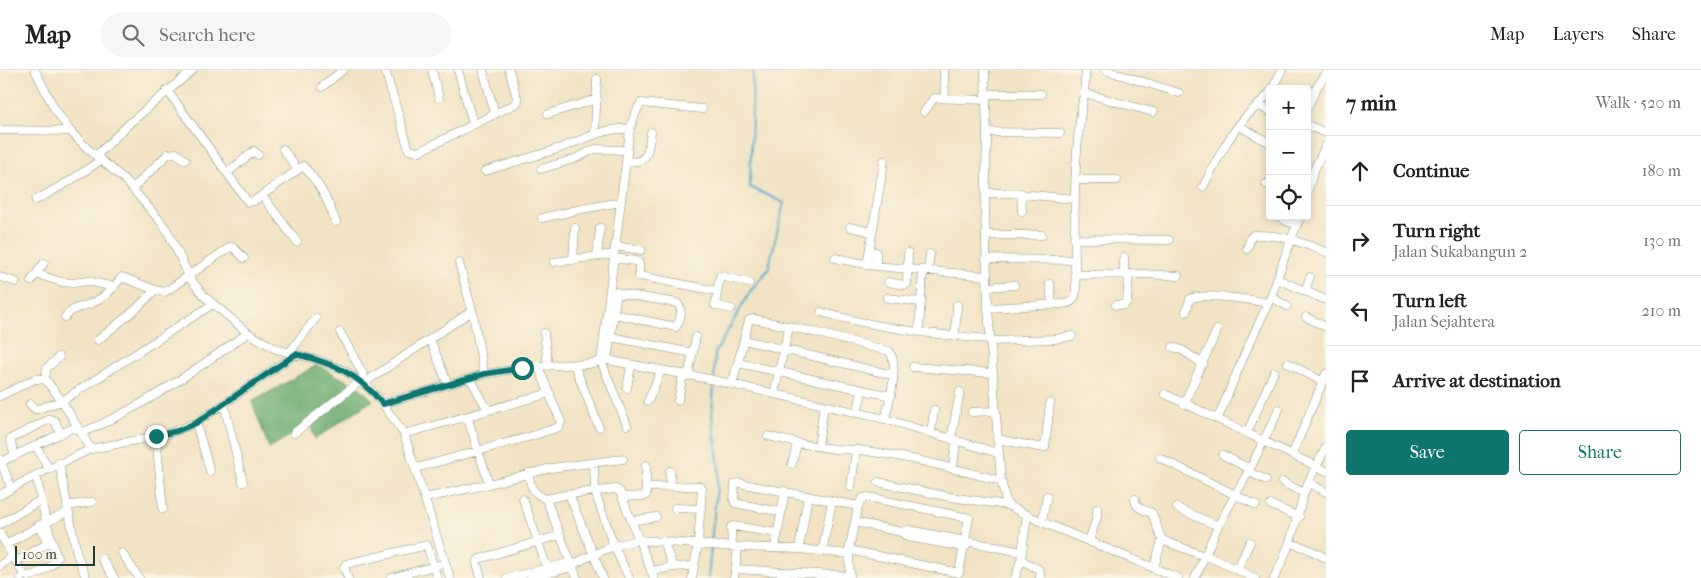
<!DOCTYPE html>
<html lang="en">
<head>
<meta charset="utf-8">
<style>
	body { margin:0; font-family:"IM FELL French Canon",serif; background:#f6f6f6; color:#202124 }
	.controls { position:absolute; right:15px; top:15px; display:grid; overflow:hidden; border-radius:5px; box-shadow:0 2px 8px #0003 }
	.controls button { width:45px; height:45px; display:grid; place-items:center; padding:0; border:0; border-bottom:1px solid #e0e0e0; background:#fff; color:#202124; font:25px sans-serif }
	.scale { position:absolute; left:15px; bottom:12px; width:80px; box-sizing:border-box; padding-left:5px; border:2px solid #1f3d34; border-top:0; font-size:14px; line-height:18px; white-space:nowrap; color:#1f3d34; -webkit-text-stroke:4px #fcf5e5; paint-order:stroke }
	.stop { position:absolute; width:15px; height:15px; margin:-11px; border:4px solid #0f766e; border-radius:50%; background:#fff }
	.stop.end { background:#0f766e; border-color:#fff; box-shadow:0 1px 5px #0008 }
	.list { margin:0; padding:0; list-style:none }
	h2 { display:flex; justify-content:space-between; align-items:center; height:65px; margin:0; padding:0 20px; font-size:21px }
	h2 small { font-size:16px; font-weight:400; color:#757577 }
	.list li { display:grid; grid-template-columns:32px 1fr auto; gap:15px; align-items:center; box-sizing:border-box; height:70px; padding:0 20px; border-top:1px solid #e0e0e0 }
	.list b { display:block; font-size:19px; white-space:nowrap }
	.list p { margin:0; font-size:16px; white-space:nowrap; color:#757577 }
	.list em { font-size:16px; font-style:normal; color:#757577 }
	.actions { display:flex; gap:10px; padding:15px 20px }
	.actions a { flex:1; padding:11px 0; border:1px solid #0f766e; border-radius:5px; text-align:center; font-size:18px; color:#0f766e }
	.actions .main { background:#0f766e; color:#fff }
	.icon { flex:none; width:28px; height:28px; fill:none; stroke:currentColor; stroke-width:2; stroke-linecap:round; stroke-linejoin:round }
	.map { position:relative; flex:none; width:1326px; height:508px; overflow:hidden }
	header { display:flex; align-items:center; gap:30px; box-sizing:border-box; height:70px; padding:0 25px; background:#fff; border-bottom:1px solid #e0e0e0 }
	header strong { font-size:24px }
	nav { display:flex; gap:28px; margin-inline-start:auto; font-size:18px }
	.search { width:350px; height:45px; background:#f6f6f6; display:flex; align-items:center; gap:12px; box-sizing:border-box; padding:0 18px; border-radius:28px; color:#757577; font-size:19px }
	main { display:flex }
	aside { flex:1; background:#fff }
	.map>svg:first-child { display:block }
	.forest { fill:#68aa6e; stroke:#447451 }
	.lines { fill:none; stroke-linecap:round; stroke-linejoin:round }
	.stream { stroke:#52a7ce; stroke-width:2 }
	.minor-casing { stroke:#88907c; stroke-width:9 }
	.minor { stroke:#fff; stroke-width:8 }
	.route { stroke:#0f766e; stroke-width:6 }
</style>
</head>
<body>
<header>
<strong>Map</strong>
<div class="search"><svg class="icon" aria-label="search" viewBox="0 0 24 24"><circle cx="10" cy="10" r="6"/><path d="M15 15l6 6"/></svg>Search here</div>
<nav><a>Map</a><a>Layers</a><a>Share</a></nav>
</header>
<main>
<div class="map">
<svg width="1326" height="508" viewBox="0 0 1326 508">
	<rect width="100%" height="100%" fill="#fcf5e5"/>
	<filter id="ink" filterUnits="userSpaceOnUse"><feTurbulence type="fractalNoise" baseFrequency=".02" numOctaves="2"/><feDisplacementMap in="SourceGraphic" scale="10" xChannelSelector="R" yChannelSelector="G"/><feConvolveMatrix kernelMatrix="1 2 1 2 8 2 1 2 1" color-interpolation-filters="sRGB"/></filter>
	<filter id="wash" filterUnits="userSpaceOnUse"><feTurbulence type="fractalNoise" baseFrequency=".0096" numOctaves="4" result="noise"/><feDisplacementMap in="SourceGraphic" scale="20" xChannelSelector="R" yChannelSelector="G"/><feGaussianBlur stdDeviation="1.12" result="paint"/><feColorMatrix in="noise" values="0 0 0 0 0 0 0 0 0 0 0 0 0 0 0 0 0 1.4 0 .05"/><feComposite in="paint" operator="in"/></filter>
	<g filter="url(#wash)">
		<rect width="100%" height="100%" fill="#f1e3c4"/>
		<path class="forest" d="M317,295l43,23 13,12 -58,39 -5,-15 -41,24 -17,-46z"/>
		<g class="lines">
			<path class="stream" d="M714,308l1,-25 36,-63 17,-20 16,-67 -34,-16 3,-117
				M711,472l8,-74 -7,-55 2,-30
				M708,508l3,-31"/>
		</g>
	</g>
	<g filter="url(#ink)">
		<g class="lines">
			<defs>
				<path id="minor" d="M35,0l19,38 16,23 17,17 37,31 37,43 7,10 23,48 13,16 44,37 28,16 45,12 24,10 23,16 15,17 21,30 46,144
					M385,0l24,80 9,2 99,-49 1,-2 -9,-31
					M432,0l7,28
					M458,0l15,54
					M483,0l12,44
					M944,0l1,28
					M985,0l2,66 -2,76 3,96 13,173 6,24 35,17 136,56
					M1086,0l-2,23 69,19
					M1105,0l74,23
					M322,17l21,-17
					M1272,19l10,-19
					M167,20l81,112 6,-1 49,-35c16,16 25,35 33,56
					M985,24h56
					M1258,35l12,7
					M1307,38l10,-21 9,-13
					M924,42l10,-14 52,2
					M548,44l49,-15
					M1307,55l19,8
					M1239,56l31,17
					M0,60l70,1
					M987,62l73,1
					M595,64l2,-55
					M283,79l14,20
					M96,86l35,-34 62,-52
					M626,91c23,4 22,-11 25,-29
					M541,99l33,-10 21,-10 31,1
					M485,101c26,-8 52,-15 78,-24 21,-8 44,-20 67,-18
					M227,103l27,-22 4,4
					M1076,110h41
					M1266,114l4,-2
					M1203,117c12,-23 23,-47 40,-67 8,-10 19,-17 27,-28
					M133,118l35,-34 8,-1 9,7
					M986,123h23l66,6
					M1021,123l1,18
					M1307,123l7,-23 12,-25
					M262,125l35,47
					M36,130l34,-19 31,-21
					M1279,146l7,5 11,4
					M542,148l40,-9 39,-7
					M850,157l22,5
					M986,165h56
					M1074,169l95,1
					M615,176l26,4
					M1247,179l4,-12 2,-2c28,-1 47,7 73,17
					M876,182v14
					M597,186l3,-28
					M614,188l22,3 3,2v13l78,15
					M835,188l41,8 111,10
					M986,189l89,1
					M573,190l2,-32
					M554,192l60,-8
					M459,193l14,51 11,60
					M867,195l17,-104
					M928,200l2,-16
					M36,204l26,8 10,1 16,-2 26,6
					M1075,205l69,-1 34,2
					M1124,205v-18
					M0,207l16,5
					M1277,209l49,21
					M31,211l13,-18
					M888,212l16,3 3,-1 1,-31
					M1050,214l2,21
					M987,217l27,-2
					M1305,221l5,-14
					M611,222l66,11c7,6 3,18 -1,24l-62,-13
					M1271,227l16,9
					M887,228l34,4
					M1116,235h8l3,-4 2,-27
					M988,238l74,-4c10,-1 12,-3 14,-12 0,-9 -1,-18 -1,-27 -1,-57 -1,-115 9,-172
					M731,239l-16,-4 5,-29 29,7
					M821,242c55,16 112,23 169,27
					M1186,242l4,-13c13,-7 63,1 78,4
					M65,247c14,-14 17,-8 31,-16 11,-5 18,-15 26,-24l33,13 10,2 65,-45 4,1 10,10
					M1306,247l20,10
					M919,261l4,-61
					M544,263l4,33
					M611,267l82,16
					M955,267l2,-32
					M430,269l18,46
					M98,270l38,-31 19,-19
					M744,270l149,35
					M990,271l65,-2 17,-3
					M1173,277l9,3 21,14
					M289,283l27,-35
					M607,290l10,-68
					M738,293l153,33
					M1288,293l35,19
					M574,294l25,63
					M913,297l79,6
					M688,306l8,-39
					M470,308l18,32
					M45,309l2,-11 12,-11
					M364,313l108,-72
					M732,315l17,-65 5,-1 60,13 75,19c11,13 0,52 -4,68
					M627,318l4,-23
					M774,324l15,-67
					M1165,324l161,77
					M0,326l35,-17h10l17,22 29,48
					M678,330l5,-25
					M648,331l13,-30
					M30,334l5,5h3l24,-8 151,-97
					M224,334l19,78
					M383,334l101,-30 54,-8 50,-2 19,-4 102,19 176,40 113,34
					M1184,334l33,-74
					M972,342l23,-1
					M857,343l5,-22
					M467,346l22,68
					M1218,348l27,-65 26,-56 14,-41 15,-40
					M196,353l14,48
					M627,355l-26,-64 29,-232 5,-15 6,-11 61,6
					M81,363c60,-24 114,-63 167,-100
					M294,363l69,-54v-5l-23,-42
					M931,363l3,-23
					M1247,363l27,-61
					M404,364l146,-41
					M156,366l7,73
					M768,366c22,6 44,10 67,13 11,1 21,0 31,2 45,6 90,18 135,30
					M951,369l9,-47
					M997,369l41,8h7l5,-44
					M36,376l13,23
					M818,376l6,-40
					M1223,385l27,14
					M1292,385l34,-81
					M15,386l-5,-17 40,-20 5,2 6,13
					M1160,388l96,47
					M0,389l11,29
					M1,392l76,-36
					M59,393l18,91 9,24
					M594,393l1,29 19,54 15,32
					M792,394l5,-20
					M416,398l116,-32 27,-9 2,-5 -23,-56
					M953,398l3,-28
					M1249,402l17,8
					M529,403c1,13 3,20 17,26
					M878,412l72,15 57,8
					M1282,412l22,11
					M1309,413l17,9
					M670,416v-15
					M647,417l52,-1 3,2 -4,56 -6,34
					M851,417l5,-37
					M569,424l34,84
					M0,425l36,-20 55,-26 76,-15 29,-11 100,-69
					M622,427l22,-1 2,-1v-30
					M425,428l64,-14 62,-16 72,-9
					M523,429l26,74
					M1135,429c0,9 9,11 17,14l10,27 -8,27
					M1271,435l28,12
					M67,436l25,-4
					M675,438l26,1
					M1177,438l41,18
					M781,442l-46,-9 -1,-3 1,-16 4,-1 119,23
					M631,451l25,-4
					M855,452l46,10 7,5 55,10 3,-1
					M1042,452l5,-26
					M0,454l41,-24
					M39,455l9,18
					M901,462l8,-2 113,22
					M0,464l24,41
					M1162,470l42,16
					M663,471l10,26
					M1089,471l8,-24v-8
					M1290,473l16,5 20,10
					M7,474l39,-22 22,-10
					M732,476l-1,-19 2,-1 44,7
					M775,478l10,-57
					M799,479l9,-53
					M849,480l110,23 10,-55 -101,-21 -5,1 -5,8 -9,44 1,28
					M822,482l10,-51
					M122,483l17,25
					M1205,485l50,23
					M102,489l12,19
					M1021,490l17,9 2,3v6
					M17,491l35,-20
					M0,496l13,-11
					M736,499l114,7
					M1237,500l13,-28
					M651,501l22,-4 21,-1
					M21,508l3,-3 5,2c10,-4 22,-9 28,-19l-11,-36 -10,-47
					M348,508l-4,-11 2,-3 81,-19 10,33
					M391,508l47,-13
					M481,508l-4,-15 2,-4 81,-24
					M507,508l62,-15
					M532,508l40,-11 4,-4 16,-8 22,-9 24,-6 100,7 61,2 50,5
					M577,508l-31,-79 23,-5 47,-5 4,3 34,86
					M734,508l4,-31
					M1015,508l6,-18 6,-45
					M1195,508l23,-52 32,-57 29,-60
					M1274,508c16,-29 21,-53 30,-85 5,-15 15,-31 22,-46"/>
			</defs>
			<use href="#minor" class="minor-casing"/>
			<use href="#minor" class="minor"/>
		</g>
	</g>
	<g class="lines" filter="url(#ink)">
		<path class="route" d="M156,366l21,-5 19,-8 100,-69c39,10 61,19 87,50l101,-30 38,-6"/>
	</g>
</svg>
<div class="controls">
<button>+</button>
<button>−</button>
<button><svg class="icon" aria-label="locate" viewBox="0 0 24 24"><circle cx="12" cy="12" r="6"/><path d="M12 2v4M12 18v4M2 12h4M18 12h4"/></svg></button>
</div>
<div class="scale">100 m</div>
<div class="stop" style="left:522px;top:298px"></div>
<div class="stop end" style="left:156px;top:366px"></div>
</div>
<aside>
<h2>7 min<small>Walk · 520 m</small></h2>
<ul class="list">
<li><svg class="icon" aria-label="ahead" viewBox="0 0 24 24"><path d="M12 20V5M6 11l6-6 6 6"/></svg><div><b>Continue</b></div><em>180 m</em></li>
<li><svg class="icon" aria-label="right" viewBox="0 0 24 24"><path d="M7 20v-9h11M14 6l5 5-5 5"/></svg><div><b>Turn right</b><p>Jalan Sukabangun 2</p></div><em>130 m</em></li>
<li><svg class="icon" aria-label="left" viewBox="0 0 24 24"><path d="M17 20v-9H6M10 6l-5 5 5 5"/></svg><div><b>Turn left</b><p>Jalan Sejahtera</p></div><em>210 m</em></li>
<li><svg class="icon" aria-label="arrive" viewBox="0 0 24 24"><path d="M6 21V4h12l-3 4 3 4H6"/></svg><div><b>Arrive at destination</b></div></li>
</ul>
<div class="actions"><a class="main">Save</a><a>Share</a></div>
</aside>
</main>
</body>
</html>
